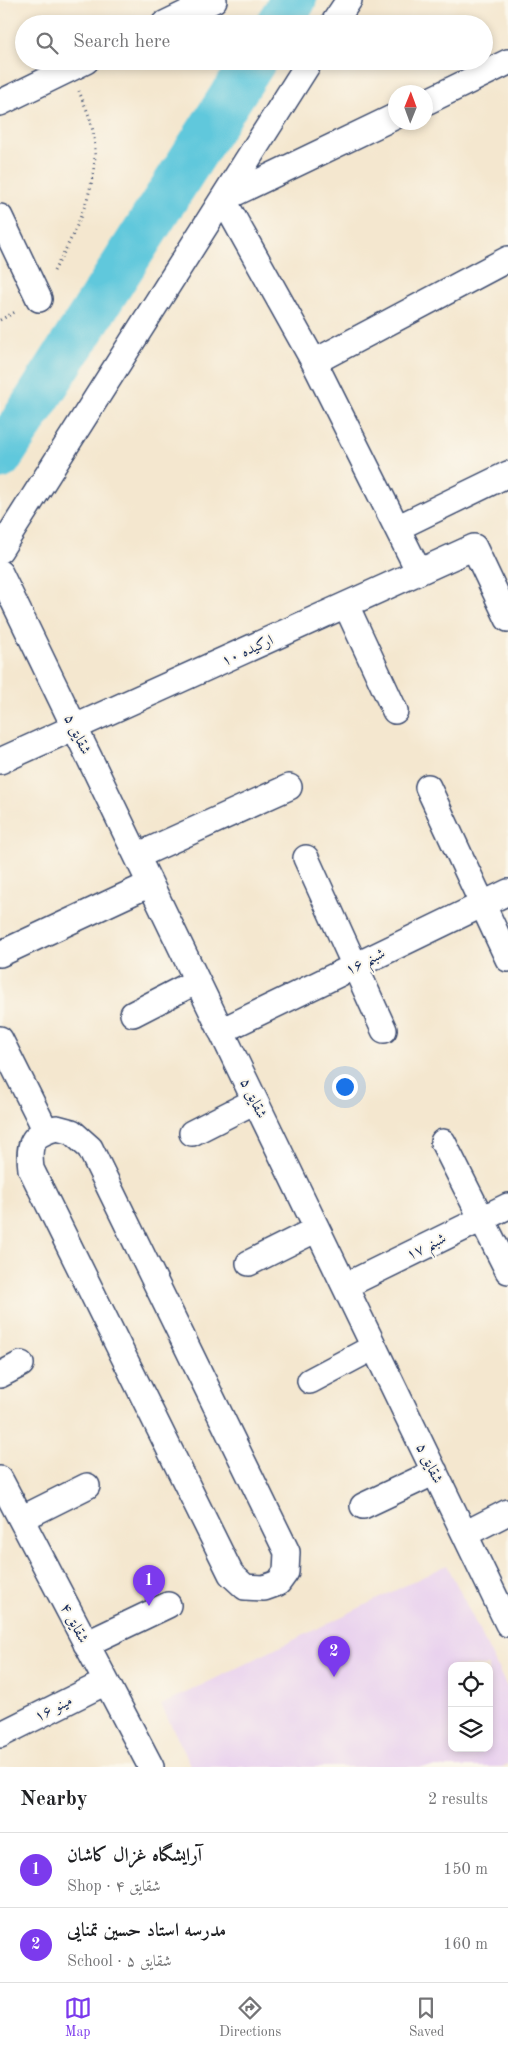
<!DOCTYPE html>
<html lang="en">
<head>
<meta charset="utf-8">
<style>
	body { margin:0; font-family:"Old Standard TT",Amiri,serif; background:#f6f6f6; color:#202124 }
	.controls { position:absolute; right:15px; bottom:15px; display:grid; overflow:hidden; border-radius:10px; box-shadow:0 2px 8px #0003 }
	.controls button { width:45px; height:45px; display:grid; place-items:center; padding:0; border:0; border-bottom:1px solid #e0e0e0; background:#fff; color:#202124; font:25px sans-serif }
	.compass { position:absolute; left:388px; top:85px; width:45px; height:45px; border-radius:50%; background:#fff; box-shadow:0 2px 8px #0003; rotate:1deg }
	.you { position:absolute; left:344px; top:1086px; width:18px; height:18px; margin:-12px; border:4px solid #fff; border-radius:50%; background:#1a73e8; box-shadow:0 0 0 8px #1a73e833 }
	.badge { display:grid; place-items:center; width:32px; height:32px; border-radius:50%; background:#7c3aed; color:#fff; font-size:16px; font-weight:700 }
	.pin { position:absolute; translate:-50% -41px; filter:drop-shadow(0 1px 2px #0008) }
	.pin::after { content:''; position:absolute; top:26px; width:18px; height:15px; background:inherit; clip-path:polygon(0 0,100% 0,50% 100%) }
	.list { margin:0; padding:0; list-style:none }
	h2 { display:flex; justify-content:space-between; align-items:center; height:65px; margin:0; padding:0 20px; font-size:21px }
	h2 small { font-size:16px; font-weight:400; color:#757577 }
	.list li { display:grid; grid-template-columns:32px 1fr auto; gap:15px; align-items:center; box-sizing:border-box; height:75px; padding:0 20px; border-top:1px solid #e0e0e0 }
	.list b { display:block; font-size:19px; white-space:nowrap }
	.list p { margin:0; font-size:16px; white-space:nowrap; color:#757577 }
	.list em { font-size:16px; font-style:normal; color:#757577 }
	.icon { flex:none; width:28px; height:28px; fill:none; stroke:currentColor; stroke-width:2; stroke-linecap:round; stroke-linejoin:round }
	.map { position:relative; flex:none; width:508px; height:1767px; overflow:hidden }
	.search { position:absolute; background:#fff; box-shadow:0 2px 8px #0003; left:15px; right:15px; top:15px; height:55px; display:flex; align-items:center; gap:12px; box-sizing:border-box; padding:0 18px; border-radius:28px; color:#757577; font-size:19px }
	.sheet { height:215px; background:#fff }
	nav { display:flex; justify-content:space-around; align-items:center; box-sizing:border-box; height:70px; border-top:1px solid #e0e0e0; background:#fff; font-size:14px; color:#757577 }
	nav a { display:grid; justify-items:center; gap:2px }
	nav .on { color:#7c3aed }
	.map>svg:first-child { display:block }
	.built { fill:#e9d2ee; fill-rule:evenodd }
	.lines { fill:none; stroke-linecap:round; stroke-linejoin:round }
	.river { stroke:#60c8dc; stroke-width:45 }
	.street-casing { stroke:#3c4b6f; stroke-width:28 }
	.path { stroke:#3c4b6f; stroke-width:3; stroke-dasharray:1 4; stroke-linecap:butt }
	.street { stroke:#fff; stroke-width:25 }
	.labels { text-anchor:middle; stroke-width:4; stroke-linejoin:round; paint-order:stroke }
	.street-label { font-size:15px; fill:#1b2f5e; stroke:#fbf7ec }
</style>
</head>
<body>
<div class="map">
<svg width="508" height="1767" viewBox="0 0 508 1767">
	<rect width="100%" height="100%" fill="#fbf7ec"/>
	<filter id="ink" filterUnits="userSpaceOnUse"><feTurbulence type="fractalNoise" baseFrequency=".02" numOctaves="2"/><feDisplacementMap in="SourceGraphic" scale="10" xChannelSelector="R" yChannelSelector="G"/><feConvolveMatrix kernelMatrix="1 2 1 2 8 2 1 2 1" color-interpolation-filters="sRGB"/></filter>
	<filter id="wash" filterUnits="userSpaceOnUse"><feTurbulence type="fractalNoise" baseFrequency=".0096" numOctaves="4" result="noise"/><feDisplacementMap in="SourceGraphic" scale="20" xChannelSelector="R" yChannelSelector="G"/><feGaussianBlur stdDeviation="1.12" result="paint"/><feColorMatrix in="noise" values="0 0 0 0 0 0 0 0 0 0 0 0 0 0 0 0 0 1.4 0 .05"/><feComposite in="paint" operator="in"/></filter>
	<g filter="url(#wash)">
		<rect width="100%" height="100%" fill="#f4e7cf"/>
		<path class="built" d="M447,1565l61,124v75l-6,3h-310l-31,-62zM452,1666h37v82h-37z"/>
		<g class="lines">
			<path class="river" d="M278,24l16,-24
				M0,457l254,-396"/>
		</g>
	</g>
	<g filter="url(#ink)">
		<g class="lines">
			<defs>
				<path id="street" d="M164,24l50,-24
					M333,24l16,-24
					M426,102l82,-40
					M0,103l86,-42
					M396,116l-173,83 91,163 105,210
					M0,217l39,82
					M314,362l194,-103
					M397,528l111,-54
					M0,550l310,-489
					M0,573l508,1051
					M346,605l49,106
					M0,761l474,-214 34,72
					M428,787l80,172
					M137,856l152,-69
					M306,858l78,172
					M0,954l150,-70
					M133,1014l64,-33
					M221,1031l287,-139
					M0,1039l46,92
					M57,1128l15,4 18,16 197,404 -1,20 -8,11 -14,5 -19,-1 -14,-13 -200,-405c-3,-25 0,-35 26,-41z
					M192,1133l63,-32
					M443,1142l65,129
					M249,1263l68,-34
					M345,1286l163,-80
					M0,1375l21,-11
					M310,1381l64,-34
					M0,1479l151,288
					M363,1506l72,-34
					M21,1519l66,-33
					M465,1534l43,-22
					M86,1644l82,-39
					M0,1735l106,-53"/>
			</defs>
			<use href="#street" class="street-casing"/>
			<path class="path" d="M54,271c23,-42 50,-94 38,-144 -2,-12 -9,-25 -13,-36
				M0,320l17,-9"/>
			<use href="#street" class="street"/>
		</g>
	</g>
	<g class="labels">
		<g class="street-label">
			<text transform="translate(247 650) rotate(-24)" y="5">ارکیده ۱۰</text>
			<text transform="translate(78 734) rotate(64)" y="5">شقایق ۵</text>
			<text transform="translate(365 961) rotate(-26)" y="5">شبنم ۱۶</text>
			<text transform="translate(254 1098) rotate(64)" y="5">شقایق ۵</text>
			<text transform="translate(426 1246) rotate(-26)" y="5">شبنم ۱۷</text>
			<text transform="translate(430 1463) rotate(64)" y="5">شقایق ۵</text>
			<text transform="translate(75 1623) rotate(62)" y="5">شقایق ۴</text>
			<text transform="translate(53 1708) rotate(-27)" y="5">مینو ۱۶</text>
		</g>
	</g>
</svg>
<div class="controls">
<button><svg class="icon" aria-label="locate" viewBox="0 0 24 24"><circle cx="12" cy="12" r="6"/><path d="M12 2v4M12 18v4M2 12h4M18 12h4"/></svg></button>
<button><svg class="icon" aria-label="layers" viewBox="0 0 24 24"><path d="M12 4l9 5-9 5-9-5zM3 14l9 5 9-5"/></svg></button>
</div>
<svg class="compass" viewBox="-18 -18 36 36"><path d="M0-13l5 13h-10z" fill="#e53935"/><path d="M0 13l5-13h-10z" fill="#757577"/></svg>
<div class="you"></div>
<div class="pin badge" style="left:149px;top:1606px">1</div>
<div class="pin badge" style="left:334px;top:1677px">2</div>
<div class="search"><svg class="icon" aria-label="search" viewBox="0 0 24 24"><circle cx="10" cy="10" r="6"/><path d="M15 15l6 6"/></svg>Search here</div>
</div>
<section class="sheet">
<h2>Nearby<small>2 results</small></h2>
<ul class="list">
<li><span class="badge">1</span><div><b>آرایشگاه غزال کاشان</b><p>Shop · شقایق ۴</p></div><em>150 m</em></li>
<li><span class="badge">2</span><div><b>مدرسه استاد حسین تمنایی</b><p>School · شقایق ۵</p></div><em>160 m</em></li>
</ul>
</section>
<nav>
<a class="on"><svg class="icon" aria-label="map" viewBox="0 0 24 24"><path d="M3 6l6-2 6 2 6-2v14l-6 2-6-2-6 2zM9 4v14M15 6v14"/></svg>Map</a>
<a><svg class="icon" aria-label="directions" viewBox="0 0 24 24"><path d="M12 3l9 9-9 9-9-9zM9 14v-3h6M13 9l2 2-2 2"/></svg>Directions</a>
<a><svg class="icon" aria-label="saved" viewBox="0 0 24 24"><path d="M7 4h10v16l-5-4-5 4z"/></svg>Saved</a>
</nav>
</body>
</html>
